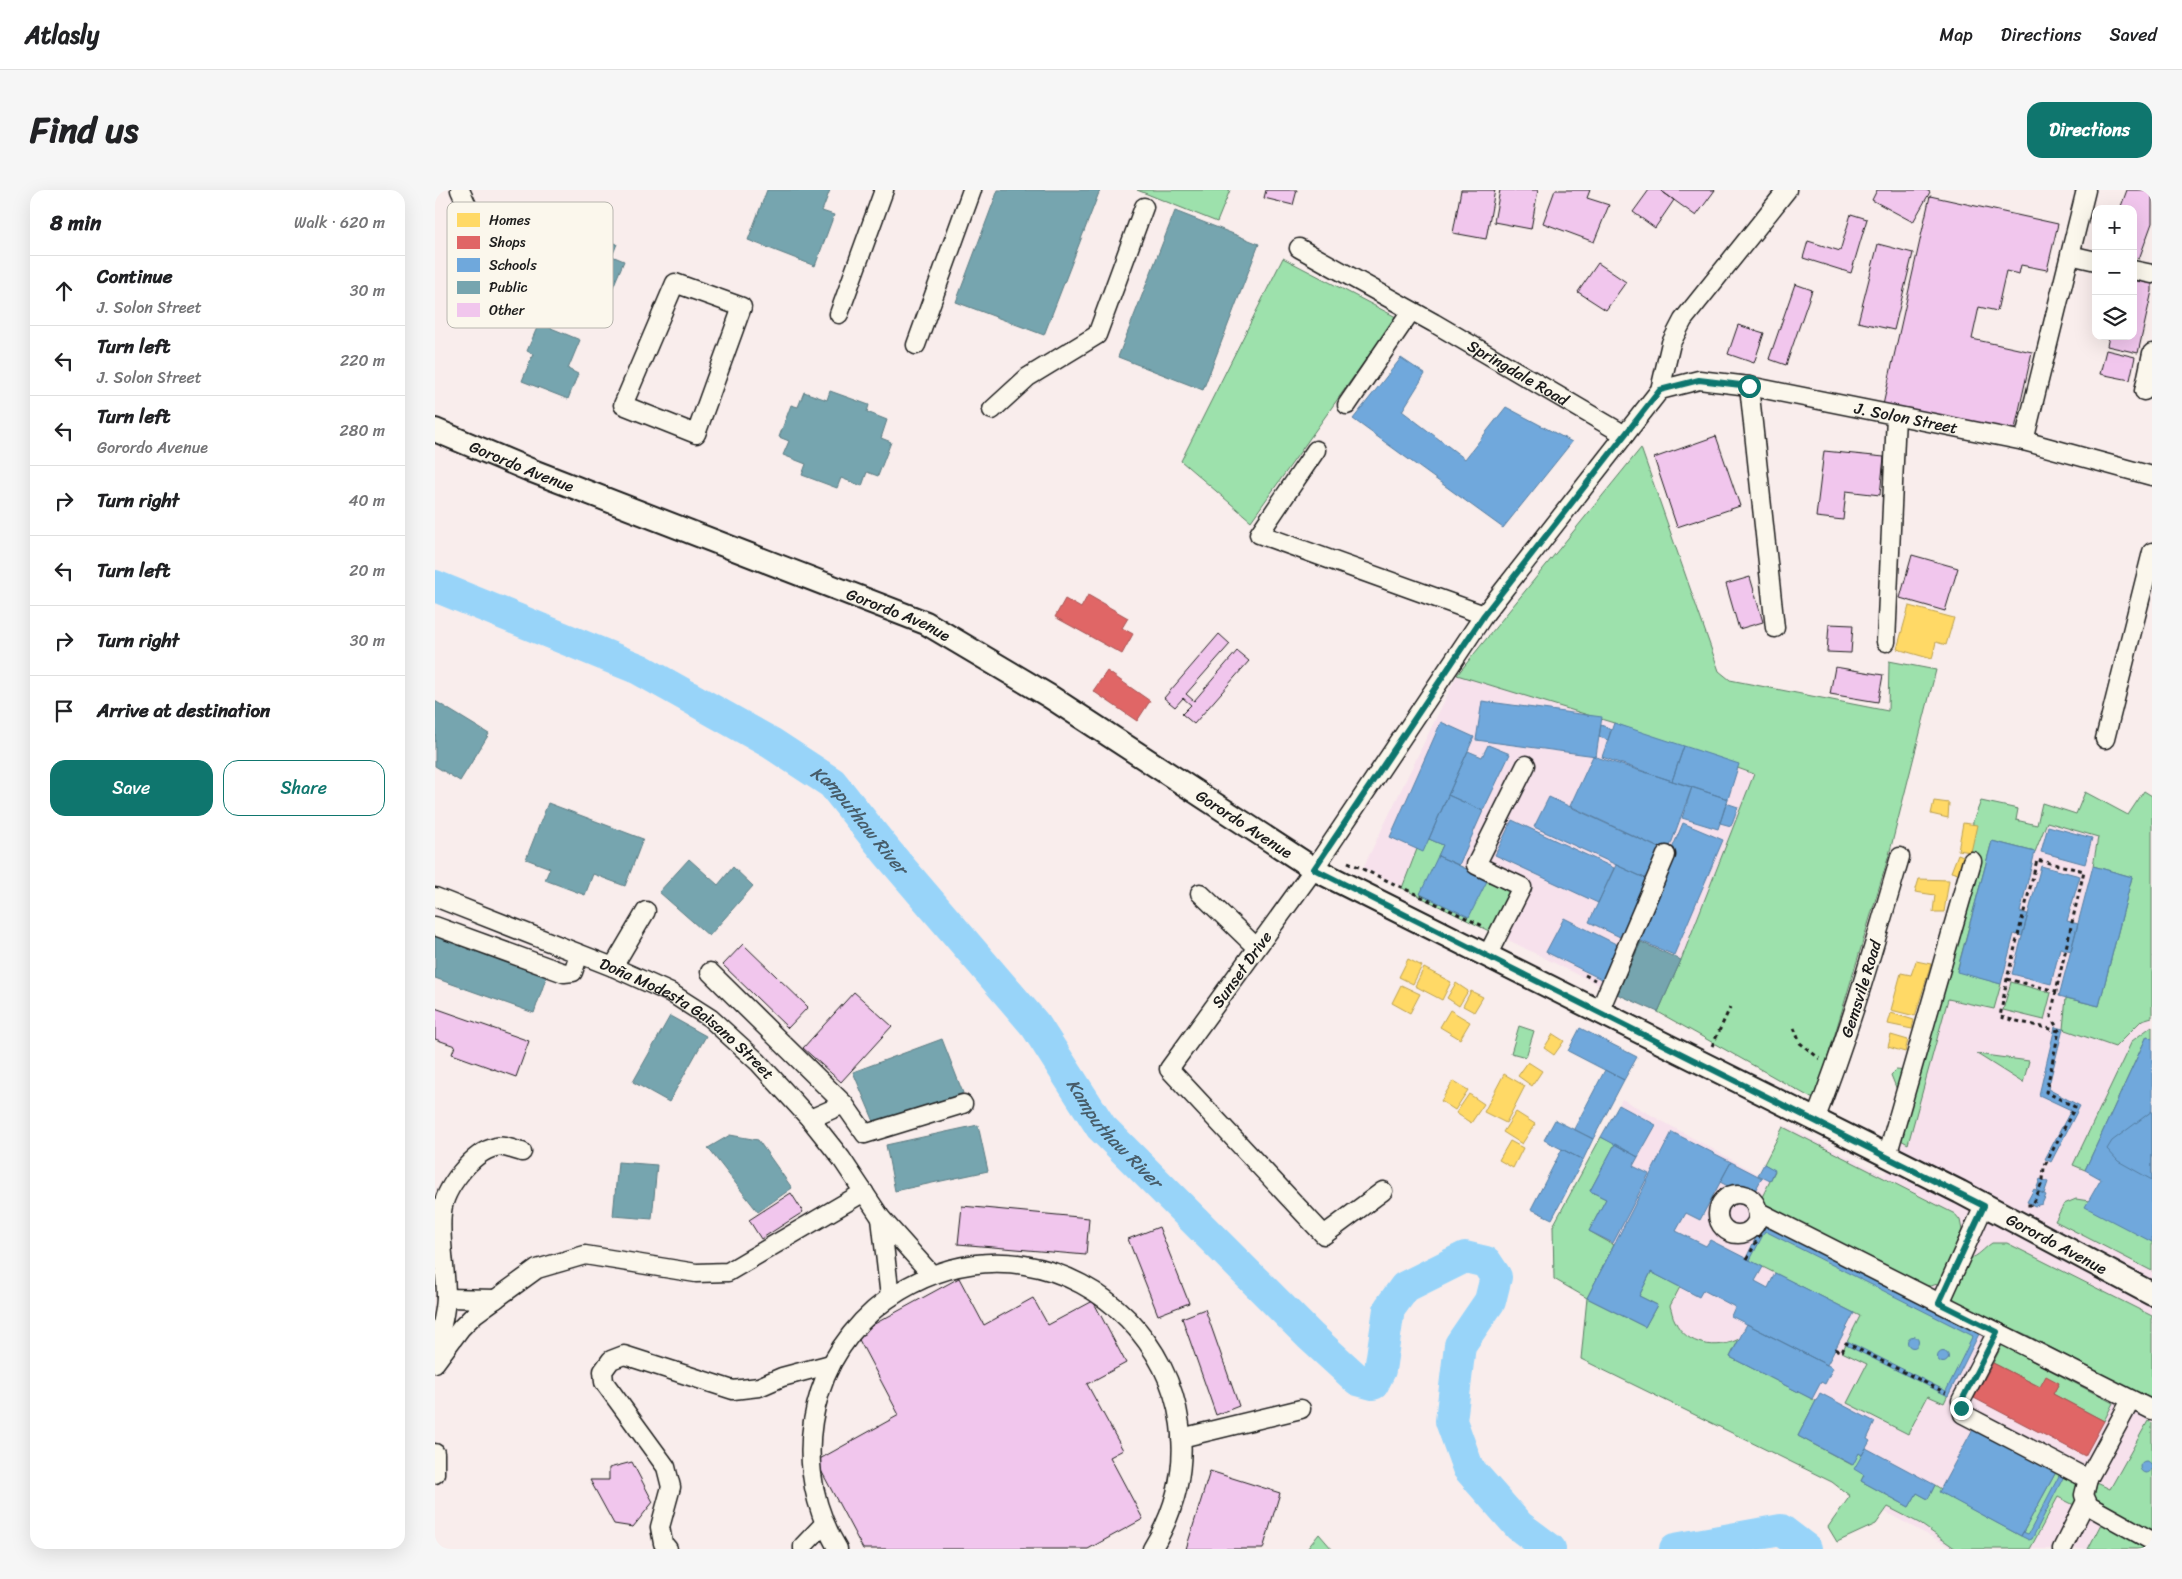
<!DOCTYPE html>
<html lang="en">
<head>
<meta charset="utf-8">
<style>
	body { margin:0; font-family:Sriracha,sans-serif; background:#f6f6f6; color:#202124 }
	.controls { position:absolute; right:15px; top:15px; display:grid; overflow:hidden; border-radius:10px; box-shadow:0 5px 20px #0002 }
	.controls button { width:45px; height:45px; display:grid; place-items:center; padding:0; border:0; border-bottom:1px solid #e0e0e0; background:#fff; color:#202124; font:25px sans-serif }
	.stop { position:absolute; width:15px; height:15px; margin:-11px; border:4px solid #0f766e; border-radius:50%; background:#fff }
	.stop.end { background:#0f766e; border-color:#fff; box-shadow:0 1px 5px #0008 }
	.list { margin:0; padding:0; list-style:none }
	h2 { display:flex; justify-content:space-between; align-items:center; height:65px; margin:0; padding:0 20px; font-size:21px }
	h2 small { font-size:16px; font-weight:400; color:#757577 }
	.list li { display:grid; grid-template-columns:32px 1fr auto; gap:15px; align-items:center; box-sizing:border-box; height:70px; padding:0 20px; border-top:1px solid #e0e0e0 }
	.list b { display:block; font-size:19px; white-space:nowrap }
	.list p { margin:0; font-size:16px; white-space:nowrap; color:#757577 }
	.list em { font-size:16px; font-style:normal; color:#757577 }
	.actions { display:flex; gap:10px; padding:15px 20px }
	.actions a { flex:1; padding:11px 0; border:1px solid #0f766e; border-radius:15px; text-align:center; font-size:18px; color:#0f766e }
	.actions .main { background:#0f766e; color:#fff }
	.icon { flex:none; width:28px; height:28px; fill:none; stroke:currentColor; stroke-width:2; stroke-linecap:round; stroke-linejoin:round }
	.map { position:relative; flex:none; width:1717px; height:1359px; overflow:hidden; border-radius:15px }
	header { display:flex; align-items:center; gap:30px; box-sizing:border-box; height:70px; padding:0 25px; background:#fff; border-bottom:1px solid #e0e0e0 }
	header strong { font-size:24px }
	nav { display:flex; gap:28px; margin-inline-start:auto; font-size:18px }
	.intro { display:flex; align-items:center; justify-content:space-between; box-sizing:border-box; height:120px; padding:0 30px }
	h1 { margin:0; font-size:35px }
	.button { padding:12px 22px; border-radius:15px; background:#0f766e; color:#fff; font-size:18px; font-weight:700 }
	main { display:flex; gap:30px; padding:0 30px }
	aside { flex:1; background:#fff; border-radius:15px; box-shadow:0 5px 20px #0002 }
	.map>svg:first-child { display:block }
	.built { fill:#f7e1ec }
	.green { fill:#9de1ac; stroke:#5c7e64 }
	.homes { fill:#ffd966; stroke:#bba050 }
	.shops { fill:#e06666; stroke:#a55050 }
	.schools { fill:#6fa8dc; stroke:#567ea2 }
	.public { fill:#76a5af; stroke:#5b7c83 }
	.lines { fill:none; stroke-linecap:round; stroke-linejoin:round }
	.river { stroke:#98d4f9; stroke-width:32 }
	.building { fill:#f1c6ed; stroke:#1c1c1c }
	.minor-casing { stroke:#1c1c1c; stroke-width:21 }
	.major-casing { stroke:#1c1c1c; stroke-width:26 }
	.path { stroke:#1c1c1c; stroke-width:3; stroke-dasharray:4 4; stroke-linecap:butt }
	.minor { stroke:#fbf7ec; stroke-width:18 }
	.major { stroke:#fbf7ec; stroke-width:22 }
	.route { stroke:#0f766e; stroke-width:6 }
	.labels { text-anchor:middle; stroke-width:5; stroke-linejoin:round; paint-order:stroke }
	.street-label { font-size:16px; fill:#1c1c1c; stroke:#fbf7ec }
	.water-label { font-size:18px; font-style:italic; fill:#475c69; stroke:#fbf7ec }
	.key { fill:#fbf7ec; stroke:#b8b5ae; stroke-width:1 }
	.key-label { font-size:14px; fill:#1c1c1c }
</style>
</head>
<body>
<header>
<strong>Atlasly</strong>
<nav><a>Map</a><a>Directions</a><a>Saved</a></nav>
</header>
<div class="intro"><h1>Find us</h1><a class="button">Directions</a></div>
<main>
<aside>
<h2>8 min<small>Walk · 620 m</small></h2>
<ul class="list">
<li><svg class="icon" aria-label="ahead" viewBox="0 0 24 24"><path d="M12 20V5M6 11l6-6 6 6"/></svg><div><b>Continue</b><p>J. Solon Street</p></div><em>30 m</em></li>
<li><svg class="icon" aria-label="left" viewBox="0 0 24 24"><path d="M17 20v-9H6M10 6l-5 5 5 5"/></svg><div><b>Turn left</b><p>J. Solon Street</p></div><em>220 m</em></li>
<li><svg class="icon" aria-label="left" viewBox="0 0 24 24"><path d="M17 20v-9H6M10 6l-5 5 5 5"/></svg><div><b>Turn left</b><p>Gorordo Avenue</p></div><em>280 m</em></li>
<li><svg class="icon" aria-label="right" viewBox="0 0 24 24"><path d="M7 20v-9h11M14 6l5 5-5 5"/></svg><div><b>Turn right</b></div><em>40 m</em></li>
<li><svg class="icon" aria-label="left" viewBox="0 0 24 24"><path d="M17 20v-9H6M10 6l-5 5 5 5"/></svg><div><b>Turn left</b></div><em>20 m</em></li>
<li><svg class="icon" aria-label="right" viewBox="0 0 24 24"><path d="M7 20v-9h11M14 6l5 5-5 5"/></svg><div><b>Turn right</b></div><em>30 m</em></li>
<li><svg class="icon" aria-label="arrive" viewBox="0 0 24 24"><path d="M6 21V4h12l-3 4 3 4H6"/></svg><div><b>Arrive at destination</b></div></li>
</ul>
<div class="actions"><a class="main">Save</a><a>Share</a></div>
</aside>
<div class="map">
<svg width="1717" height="1359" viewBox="0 0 1717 1359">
	<rect width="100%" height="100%" fill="#f9edec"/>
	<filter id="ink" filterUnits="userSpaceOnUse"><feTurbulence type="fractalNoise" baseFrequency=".02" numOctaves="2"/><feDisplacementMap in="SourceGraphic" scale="10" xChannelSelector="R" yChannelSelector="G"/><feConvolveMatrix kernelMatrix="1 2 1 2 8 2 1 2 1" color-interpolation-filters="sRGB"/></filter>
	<g filter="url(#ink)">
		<path class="built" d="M1022,485l157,48 64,25 76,26 -73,186 -40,-18 -24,52 -254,-126z
			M1612,632l51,15 54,-10v722h-198l-167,-90 -206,-100 6,-61 -33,-19 -1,-53 69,-127 136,75 26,-49 101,50 20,-45 82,-294 52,13z"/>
		<path class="green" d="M702,0h93l-13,32z
			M848,68l113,59 -145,204 -70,-60z
			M1206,258l78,223 11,9 158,31 1,-50 47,9 -47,185 -74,245 -157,-88 23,-52 73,-186 -140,-51 -157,-48z
			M1709,601l8,5v221l-10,3 -27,27 -52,-18 3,-31 33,8 33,-129 -39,-11 5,-29 -51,-15 -12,30 -43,-11 -35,130 44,13 -7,25 -46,-10 -40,145 -11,-6 11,-42 -11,-6 -6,-15 5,-5 12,1 63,-219 2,-31 8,-20 37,8 -2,11 21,5 5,-22 34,11 9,-22 43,23z
			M994,649l14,6 -5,11 81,37 -20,43 -97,-48 15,-39z
			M1576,792l40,11 -7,27 -41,-10z
			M1084,836l15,5 -8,26 -15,-4z
			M1717,836v13l-5,-3 -62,134 -12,-5 59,-124z
			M1542,864l52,7 -6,22z
			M1348,937l172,87 5,6 2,10 -5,11 -1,11 -16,31 -9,3h-10l-163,-81 17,-34 -11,-7z
			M1166,947l14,7 -25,47 16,8 -17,32 25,14 -27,53 58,29 12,-22 -18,-9 12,-24 29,15 -10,19c2,5 2,10 5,15 11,25 43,29 64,18l-9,18 86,44 -18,35 54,29 7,-12 3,2 2,20 -3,6 48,26 8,-14 11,6 7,-14 6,4 -1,3 81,44 35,-64 22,12 -2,22 -18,-9 -28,52h-74l-37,-26 -31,-16 -12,17 -39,18 -9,-15 22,-31 -18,-14 -251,-123 6,-61 -33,-19 -1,-53z
			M1641,1009l13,2 63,41v29l-97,-50 9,-17z
			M1329,1037l213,108 -33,68 -16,-7 -20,38 -61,-31 20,-39 -25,-12 18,-36 -113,-57z
			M1557,1053h15l145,73v85l-125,-66 -70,-32 -5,-7 17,-37c10,-3 14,-10 23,-16z
			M1567,1155l111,58 -9,18 -51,-27 6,-11 -19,4 -47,-24z
			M1713,1231l4,2v113l-49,-26 -9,-12 3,-15 13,6z
			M1668,1330l49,29h-64z
			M884,1344l13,15h-25z"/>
		<path class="homes" d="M1474,416l45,12 -8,27 -10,-3 -4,17 -35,-10z
			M1499,611l15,2 -1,15 -17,-4z
			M1528,633l14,2 -6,27 -13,-2z
			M1523,664l8,3 -4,18 -11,-3z
			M1484,689l30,1 -5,32h-11l2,-17 -20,-3z
			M973,769l14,7 -9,18 -14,-7z
			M1481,771l15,3 -16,52 -24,-6 10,-37 10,2z
			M989,778l27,14 -9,18 -27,-14z
			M1021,793l12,8 -9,15 -12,-8z
			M966,795l19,9 -10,19 -18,-10z
			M1036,801l12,6 -9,15 -11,-6z
			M1015,820l20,12 -10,17 -20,-12z
			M1456,823l23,7 -2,9 -24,-5z
			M1118,844l11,7 -10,14 -10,-7z
			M1456,845l17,5 -3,12 -17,-5z
			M1093,872l14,9 -10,15 -14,-10z
			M1069,884l21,12 -19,37 -22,-11z
			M1018,891l15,9 -13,20 -14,-9z
			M1034,904l15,10 -13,19 -15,-10z
			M1081,922l19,12 -13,20 -19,-12z
			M1075,951l13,7 -10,20 -14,-8z"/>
		<path class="shops" d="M653,405l40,23 -6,10 11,6 -11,20 -67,-37 10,-18 16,9z
			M672,481l43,30 -13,20 -44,-30z
			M1558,1173l47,24 6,-11 13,7 -6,11 51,27 -19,35 -111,-58z"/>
		<path class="schools" d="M966,168l24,16 -23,37 63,48 41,-52 66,35 -69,86 -150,-109z
			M1047,511l120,16 -6,39 -120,-16z
			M1006,532l33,15 -51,115 -33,-15z
			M1179,533l70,23 -12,35 -70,-24z
			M1166,535l10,4 -3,11 -9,-3z
			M1053,555l22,9 -27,57 -35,-16 20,-44 14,6z
			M1249,556l55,18 -11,35 -56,-18z
			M1158,566l99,31 -24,65 -98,-46z
			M1257,597l36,12 -10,30 -36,-11z
			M1013,605l35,16 -24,54 -21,-9 5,-11 -14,-6z
			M1114,607l114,53 -14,30 -115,-53z
			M1291,613l12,4 -7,19 -11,-3z
			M1077,630l102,48 -16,35 -103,-48z
			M1248,633l40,17 -49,115 -40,-17z
			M1613,636l44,12 -7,26 -44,-12z
			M1557,651l43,11 -15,60 8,2 -6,22 -8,-2 -13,50 -44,-12z
			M1003,666l50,23 -19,38 -49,-23z
			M1181,675l33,15 -27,58 -33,-16z
			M1606,676l39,10 -13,45 11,3 -7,27 -11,-3 -9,36 -39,-10z
			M1658,676l39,11 -33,129 -40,-10z
			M1129,728l58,29 -17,34 -59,-29z
			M1620,837l8,2 -15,60 32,17 -29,56 -6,-3 26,-49 -32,-15z
			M1145,838l57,29 -13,23 -56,-29z
			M1712,846l5,3v203l-67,-35 16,-28 -16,-9z
			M1170,880l19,10 -31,59 -19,-10z
			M1184,915l37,20 -18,32 -37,-20z
			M1717,921v69l-34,-19 -11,-12 5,-8z
			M1120,930l38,19 -10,21 -39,-20z
			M1237,942l59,30 -31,58 -14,-7 -10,18 30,15 4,-6 53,27 -8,14 13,7 7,-15 79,40 -27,52 -96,-49 4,-9 -32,-17 -4,7 -48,-25 -12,24 18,9 -12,22 -58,-29z
			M1180,954l23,13 -5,9 16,8 -36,69 -24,-12 17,-32 -16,-8z
			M1127,959l21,11 -31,59 -21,-10z
			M1296,972l31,16 -11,20 -31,-16z
			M1329,974l11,6 -5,11 -12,-6z
			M1605,989l8,3 -4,12 -8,-4z
			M1599,999l12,6 -4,9 -7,2 -8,-4z
			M1327,1035l217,109 -31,62 -102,-51 1,-4 99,50 27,-55 -208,-105 -15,29 -4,-2z
			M1312,1134l86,44 -8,16 -4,-2 -9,17 -82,-42z
			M1472.5 1152a5.5 5.5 0 1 1 11 0a5.5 5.5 0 1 1-11 0Z
			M1502.5 1167a5.5 5.5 0 1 1 11 0a5.5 5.5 0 1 1-11 0Z
			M1385,1203l55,29 -8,17 3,2 -8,14 -3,-2 -6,12 -55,-29z
			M1539,1237l82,45 -35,64 -82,-44z
			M1431,1258l69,37 -7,14 -11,-6 -8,14 -48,-26 3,-6 -10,-6z
			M1705 1277a6 6 0 1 1 12 0a6 6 0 1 1-12 0Z
			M1625,1284l4,2 -32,63 -3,1 -8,-4 2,-4 5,2 1,-1z"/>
		<path class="public" d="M332,0h63l-8,21 12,4 -19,51 -67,-26z
			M563,0h102l-56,145 -88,-33z
			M740,21l84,33 -56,146 -85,-33z
			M139,36l43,18 -5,12 12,5 -11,26 -8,-4 -9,22 -4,-2 -6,14 -44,-19z
			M104,133l41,17 -12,29 10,5 -10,25 -46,-18 11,-27 -6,-3z
			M395,201l39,14 -2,7 20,8 -6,18 10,4 -13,34 -11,-4 -5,14 -21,-8 -4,10 -35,-13 4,-11 -23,-9 6,-14 -10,-4 12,-32 7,2 6,-15 23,8z
			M0,511l54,33 -29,47 -25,-15z
			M113,613l95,36 -18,47 -32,-12 -8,21 -40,-15 5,-12 -24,-9z
			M254,669l29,26 15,-18 20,19 -44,50 -50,-44z
			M0,746l112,39 -13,38 -99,-35z
			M1199,748l7,4 -24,52 -7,-3z
			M1206,752l40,18 -23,52 -41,-18z
			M235,826l36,20 -37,66 -36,-20z
			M507,849l21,54 -88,31 -22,-52z
			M543,935l10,46 -93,20 -9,-46z
			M295,945l28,5 34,48 -34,24 -50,-64z
			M183,972l39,3 -5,54 -39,-3z"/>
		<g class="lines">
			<g class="river">
				<path id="s1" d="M0,396l204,83 132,74 61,40 55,69 149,174 65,101 209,209 48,44 15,4 7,-14 9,-61 16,-22 60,-30 21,5 10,15 -6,24 -30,44 -9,76 17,47 51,58 31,23"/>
				<path d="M1240,1359l106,-19 25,19"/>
			</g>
		</g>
		<path class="building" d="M831,0h31l-4,15 -29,-7z
			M1026,0h34l-9,49 -33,-6z
			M1065,0h38l-7,39 -37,-7z
			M1120,0h35l-3,8 22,7 -15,37 -51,-19z
			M1214,0h11l14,10 -19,28 -22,-16z
			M1225,0h55l-19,26z
			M1442,0h49l4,2 -17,30 -41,-22z
			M1692,0h25v33l-13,36 -6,-3v-47h-13z
			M1495,6l128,28 -11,46 -26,-5 -2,9 -13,-3 -9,40 -18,-4 -7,32 60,13 -18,81 -131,-28z
			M1416,24l16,5 -16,54 -48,-15 5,-17 32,10z
			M1443,54l35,9 -19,77 -36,-8z
			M1163,73l28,19 -20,28 -28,-18z
			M1698,83l19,4v14l-14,62 -31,-7 2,-10h24z
			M1360,94l17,6 -26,75 -17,-6z
			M1303,135l26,8 -10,30 -26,-9z
			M1671,160l29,7 -5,23 -30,-6z
			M1281,246l24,70 -63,21 -23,-69z
			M1389,261l60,6 -4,38 -34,-4 -3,29 -27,-3z
			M1477,365l46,13 -13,43 -45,-13z
			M1315,387l13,45 -24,7 -13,-45z
			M1394,434l24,1 -2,28 -24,-1z
			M784,444l11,10 -44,50 8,7 43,-50 12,10 -55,63 -12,-10 9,-9 -8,-7 -8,9 -11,-9z
			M1400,477l48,8 -5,27 -48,-8z
			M308,754l65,63 -20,21 -65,-63z
			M419,802l38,34 -51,56 -38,-34z
			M0,818l94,33 -13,36 -64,-23 3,-8 -20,-7z
			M356,1003l12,19 -42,27 -12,-19z
			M527,1016l127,12 -3,37 -128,-11z
			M724,1037l30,76 -31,12 -30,-76z
			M524,1088l25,47 49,-27 15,27 45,-24 33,62 -39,21 36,66 -13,7 33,62 -55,30h-225l-47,-88 83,-46 -43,-81z
			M770,1119l34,97 -23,9 -34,-97z
			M197,1272l21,40 -20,25 -19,-3 -24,-44h19v-12z
			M775,1281l70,22 -17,56h-77z"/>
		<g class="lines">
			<defs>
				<g id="minor">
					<path d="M25,0l10,22"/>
					<path id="s2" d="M864,58l135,75 191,112"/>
					<path d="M1635,65l26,6"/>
					<path d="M1698,80l19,4"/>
					<path d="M240,93l67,24 -46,127 -73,-29z"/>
					<path d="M404,124l45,-124"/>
					<path d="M481,155l56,-155"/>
					<path d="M1314,196l26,242"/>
					<path id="s3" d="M1225,200l39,-10 50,6 275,55 128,35"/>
					<path d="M1709,201l8,-38"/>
					<path d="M912,215l64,-94"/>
					<path d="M557,220l36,-33 69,-42 47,-128"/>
					<path d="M1589,251l62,-251"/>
					<path d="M881,260l-57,84 225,81"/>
					<path d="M1451,452l10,-226"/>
					<path d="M1670,549l47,-187"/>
					<path d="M765,703l56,54"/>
					<path id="s4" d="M0,707l178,70 58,26 39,25 48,44 52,57 31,39 40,60 51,57"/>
					<path d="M0,736l129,47 9,-1 6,-18"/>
					<path d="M1052,766l35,-69 -46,-22 50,-100"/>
					<path d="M178,777l33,-56"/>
					<path d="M275,782l134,132 21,30 98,-30"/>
					<path d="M1164,822l67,-157"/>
					<path d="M375,929l34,-15"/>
					<path id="s5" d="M1380,930c34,-86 59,-174 85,-263"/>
					<path d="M1452,966l85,-295"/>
					<path id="s6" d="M948,1001l-59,44 -155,-166 145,-200 170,-254 176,-225 11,-47 12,-23 104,-130"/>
					<circle cx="1303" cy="1024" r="20"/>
					<path d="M1322,1021l395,199"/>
					<path d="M446,1028l9,79"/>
					<path d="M11,1108l50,1"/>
					<path d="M1505,1113l44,-97"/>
					<path d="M1562,1142l-36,69 2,13 125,65 43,-79"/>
					<path d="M0,1163c4,-18 11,-38 11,-57 0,-28 -7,-56 -4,-84 2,-23 30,-60 54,-65 7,-2 18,3 26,5"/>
					<path d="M0,1173l26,-35 14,-14 62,-45 48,-14 111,18 32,-1 136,-80"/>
					<path d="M746,1248l120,-29"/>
					<path d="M0,1263v21"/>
					<path d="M1653,1289l-4,16 5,11 63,35"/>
					<path d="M233,1359l-5,-6 -3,-16 11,-40 -5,-20 -62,-85 -1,-11 8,-11 13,-5 109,35 26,-3 23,-10 49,-13"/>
					<path d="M368,1359v-3l21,-22"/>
					<path d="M403,1359c-29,-48 -35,-104 -18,-157 13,-42 43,-79 80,-101 169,-101 355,90 252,258"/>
					<path d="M1627,1359l24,-48"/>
				</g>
				<g id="major">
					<path id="s7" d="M0,240l95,40 396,153 123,73 265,173 646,323 192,102"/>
				</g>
			</defs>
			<use href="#minor" class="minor-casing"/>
			<use href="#major" class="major-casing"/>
			<path class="path" d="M913,672l137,65
				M1150,785l10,5
				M1572,789l49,12 28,-120 -47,-11 -30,119 -7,38 59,14 -13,61 29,15 -31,60 -1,13 -10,25h-6
				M1621,801l-5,26 8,14
				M1359,838l6,15 20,16
				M1277,856l18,-38
				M1312,1069l15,-28
				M1400,1159l7,3 4,-9 100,50"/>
			<use href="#minor" class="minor"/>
			<use href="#major" class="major"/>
		</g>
	</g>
	<g class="lines" filter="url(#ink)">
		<path class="route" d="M1314,196l-50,-6 -39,10 -176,225 -170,254 670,337 -45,97 58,29 -36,70v6"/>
	</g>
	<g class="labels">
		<g class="street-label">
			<text dy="6" stroke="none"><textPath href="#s2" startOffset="252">Springdale Road</textPath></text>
			<text dy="6" stroke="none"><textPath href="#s3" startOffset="251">J. Solon Street</textPath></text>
			<text dy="6" stroke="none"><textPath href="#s7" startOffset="94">Gorordo Avenue</textPath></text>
			<text dy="6" stroke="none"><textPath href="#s7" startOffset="499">Gorordo Avenue</textPath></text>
			<text dy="6" stroke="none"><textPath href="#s7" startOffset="904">Gorordo Avenue</textPath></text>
			<text dy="6" stroke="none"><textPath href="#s6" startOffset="424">Sunset Drive</textPath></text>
			<text dy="6" stroke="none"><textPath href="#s5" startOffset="139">Gemsvile Road</textPath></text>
			<text dy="6" stroke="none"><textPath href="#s4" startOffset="282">Doña Modesta Gaisano Street</textPath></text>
			<text dy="6" stroke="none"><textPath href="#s7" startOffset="1819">Gorordo Avenue</textPath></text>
		</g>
		<g class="water-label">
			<text dy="6" stroke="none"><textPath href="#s1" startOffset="490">Kamputhaw River</textPath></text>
			<text dy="6" stroke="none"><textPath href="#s1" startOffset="895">Kamputhaw River</textPath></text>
		</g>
	</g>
	<rect x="12" y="12" width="166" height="126" rx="8" class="key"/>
	<rect x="22" y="23" width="23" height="14" fill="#ffd966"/>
	<rect x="22" y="46" width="23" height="13" fill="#e06666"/>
	<rect x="22" y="68" width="23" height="14" fill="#6fa8dc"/>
	<rect x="22" y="91" width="23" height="13" fill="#76a5af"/>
	<rect x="22" y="113" width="23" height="14" fill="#f1c6ed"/>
	<g class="key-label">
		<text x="54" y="35">Homes</text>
		<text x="54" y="57">Shops</text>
		<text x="54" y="80">Schools</text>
		<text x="54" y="102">Public</text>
		<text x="54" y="125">Other</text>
	</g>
</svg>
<div class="controls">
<button>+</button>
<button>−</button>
<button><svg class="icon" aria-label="layers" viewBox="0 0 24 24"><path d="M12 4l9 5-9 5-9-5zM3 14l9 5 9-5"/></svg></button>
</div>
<div class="stop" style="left:1314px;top:196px"></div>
<div class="stop end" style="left:1526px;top:1218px"></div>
</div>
</main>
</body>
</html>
